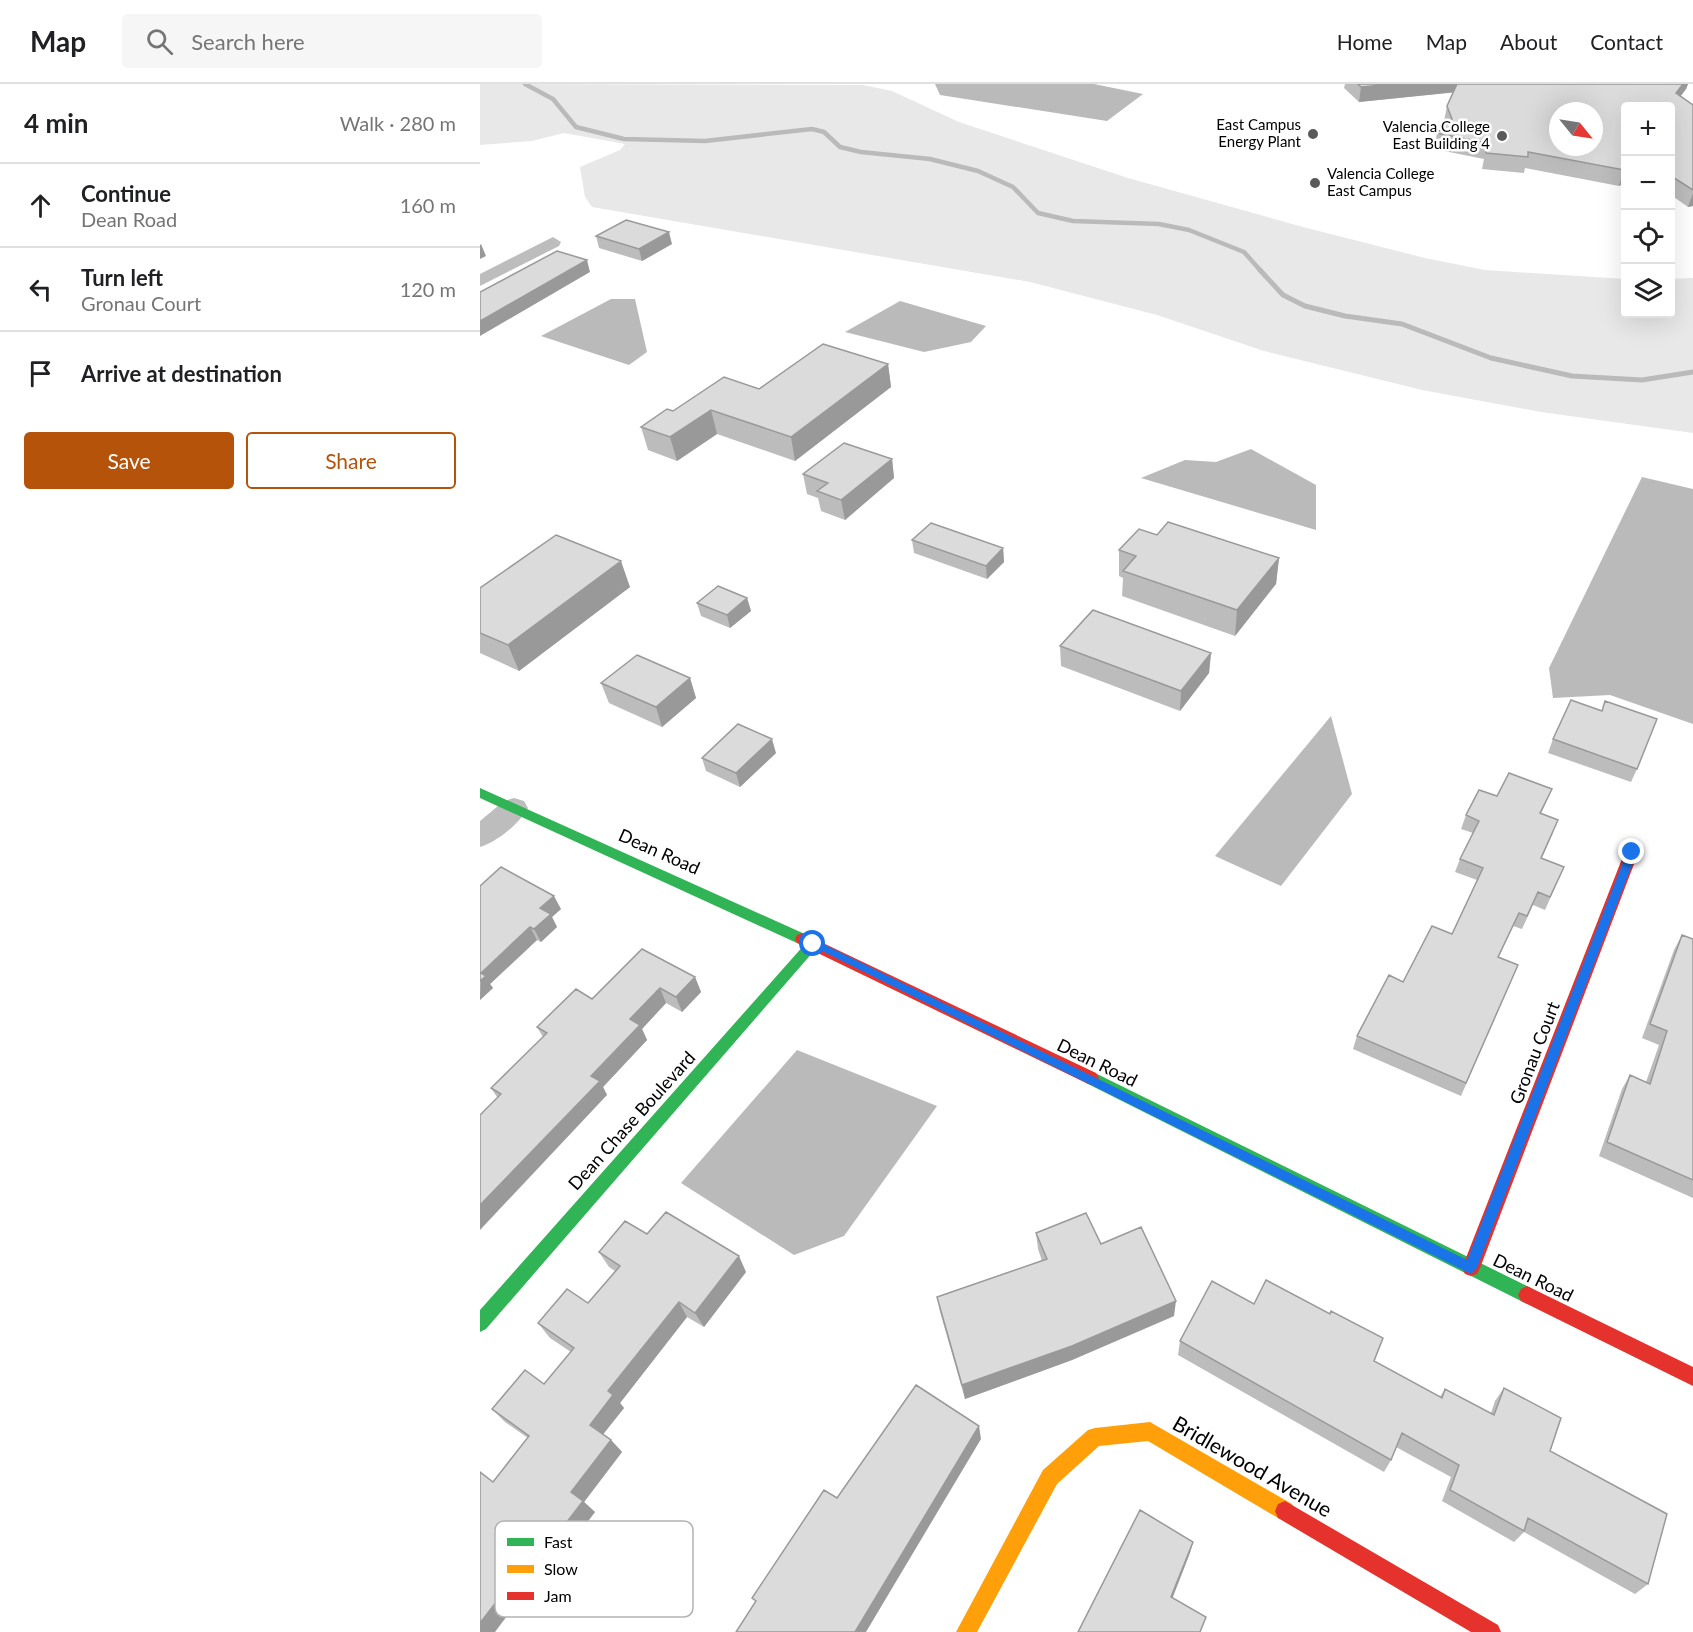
<!DOCTYPE html>
<html lang="en">
<head>
<meta charset="utf-8">
<style>
	body { margin:0; font-family:Lato,sans-serif; background:#f6f6f6; color:#202124 }
	.controls { position:absolute; right:18px; top:18px; display:grid; overflow:hidden; border-radius:6px; box-shadow:0 6px 24px #0002 }
	.controls button { width:54px; height:54px; display:grid; place-items:center; padding:0; border:0; border-bottom:2px solid #e0e0e0; background:#fff; color:#202124; font:30px sans-serif }
	.compass { position:absolute; left:1069px; top:18px; width:54px; height:54px; border-radius:50%; background:#fff; box-shadow:0 6px 24px #0002; rotate:120deg }
	.stop { position:absolute; width:18px; height:18px; margin:-14px; border:4px solid #1a73e8; border-radius:50%; background:#fff }
	.stop.end { background:#1a73e8; border-color:#fff; box-shadow:0 2px 6px #0008 }
	.list { margin:0; padding:0; list-style:none }
	h2 { display:flex; justify-content:space-between; align-items:center; height:78px; margin:0; padding:0 24px; font-size:26px }
	h2 small { font-size:20px; font-weight:400; color:#757577 }
	.list li { display:grid; grid-template-columns:39px 1fr auto; gap:18px; align-items:center; box-sizing:border-box; height:84px; padding:0 24px; border-top:2px solid #e0e0e0 }
	.list b { display:block; font-size:22px; white-space:nowrap }
	.list p { margin:0; font-size:20px; white-space:nowrap; color:#757577 }
	.list em { font-size:20px; font-style:normal; color:#757577 }
	.actions { display:flex; gap:12px; padding:18px 24px }
	.actions a { flex:1; padding:14px 0; border:2px solid #b45309; border-radius:6px; text-align:center; font-size:21px; color:#b45309 }
	.actions .main { background:#b45309; color:#fff }
	.icon { flex:none; width:33px; height:33px; fill:none; stroke:currentColor; stroke-width:2; stroke-linecap:round; stroke-linejoin:round }
	.map { position:relative; flex:none; width:1213px; height:1548px; overflow:hidden }
	header { display:flex; align-items:center; gap:36px; box-sizing:border-box; height:84px; padding:0 30px; background:#fff; border-bottom:2px solid #e0e0e0 }
	header strong { font-size:28px }
	nav { display:flex; gap:33px; margin-inline-start:auto; font-size:21px }
	.search { width:420px; height:54px; background:#f6f6f6; display:flex; align-items:center; gap:15px; box-sizing:border-box; padding:0 21px; border-radius:6px; color:#757577; font-size:22px }
	main { display:flex }
	aside { flex:1; background:#fff }
	.map>svg:first-child { display:block }
	.green { fill:#e8e8e8 }
	.water { fill:#bababa }
	.lines { fill:none; stroke-linecap:round; stroke-linejoin:round }
	.stream-far1 { stroke:#bababa; stroke-width:4.5 }
	.stream { stroke:#bababa; stroke-width:5 }
	.street { fill:#bdbdbd; fill-rule:evenodd }
	.fast { fill:#30b455; fill-rule:evenodd }
	.slow { fill:#ff9f0a; fill-rule:evenodd }
	.jam { fill:#e5322d; fill-rule:evenodd }
	.wall { fill:#bcbcbc }
	.shaded-wall { fill:#999 }
	.building { fill:#dbdbdb; stroke:#999; stroke-width:1.5; fill-rule:evenodd }
	.route { fill:#1a73e8 }
	.poi-dot { fill:#595959; stroke:#fff; stroke-width:2 }
	.labels { text-anchor:middle; stroke-width:5; stroke-linejoin:round; paint-order:stroke }
	.far-poi-label { font-size:15px; fill:#000; stroke:#fff; text-anchor:end }
	.street-label { font-size:18px; fill:#000; stroke:#fff }
	.near-street-label { font-size:21px; fill:#000; stroke:#fff }
	.key { fill:#fff; stroke:#b2b2b2; stroke-width:1.5 }
	.key-label { font-size:16px; fill:#000 }
</style>
</head>
<body>
<header>
<strong>Map</strong>
<div class="search"><svg class="icon" aria-label="search" viewBox="0 0 24 24"><circle cx="10" cy="10" r="6"/><path d="M15 15l6 6"/></svg>Search here</div>
<nav><a>Home</a><a>Map</a><a>About</a><a>Contact</a></nav>
</header>
<main>
<aside>
<h2>4 min<small>Walk · 280 m</small></h2>
<ul class="list">
<li><svg class="icon" aria-label="ahead" viewBox="0 0 24 24"><path d="M12 20V5M6 11l6-6 6 6"/></svg><div><b>Continue</b><p>Dean Road</p></div><em>160 m</em></li>
<li><svg class="icon" aria-label="left" viewBox="0 0 24 24"><path d="M17 20v-9H6M10 6l-5 5 5 5"/></svg><div><b>Turn left</b><p>Gronau Court</p></div><em>120 m</em></li>
<li><svg class="icon" aria-label="arrive" viewBox="0 0 24 24"><path d="M6 21V4h12l-3 4 3 4H6"/></svg><div><b>Arrive at destination</b></div></li>
</ul>
<div class="actions"><a class="main">Save</a><a>Share</a></div>
</aside>
<div class="map">
<svg width="1213" height="1548" viewBox="0 0 1213 1548">
	<rect width="100%" height="100%" fill="#fff"/>
	<path class="green" d="M0,0l383,1 29,6 67,31 169,56 175,49 122,31 60,12 140,9 1,35h44l1,-35 22,-1v155l-152,-21 -119,-22 -158,-39 -107,-36 -127,-33 -438,-75 -7,-10 -5,-30 40,-17 5,-6 -61,-11 -32,8 -52,4z"/>
	<path class="water" d="M455,0h159l49,10 -36,27 -167,-26z
		M131,215h24l12,53 -18,13 -88,-29z
		M420,217l86,25 -15,16 -47,10 -79,-20z
		M771,365l65,36v45l-175,-52 44,-18 31,2z
		M1162,393l51,12v235l-83,-29 -57,3 -4,-30z
		M851,632l21,78 -71,92 -66,-30z
		M317,966l140,56 -93,130 -50,19 -113,-72z"/>
	<g class="lines">
		<path class="stream-far1" d="M45,0l28,15 23,28 48,12 81,2 107,-12 12,3 16,15 21,5 69,7 48,12 35,16 25,26 35,8 86,3 30,6 55,22 16,18"/>
		<path class="stream" d="M779,185l24,26 22,11 40,10 57,8 89,34 81,18 70,4 51,-8"/>
		<path class="street" d="M73,153l8,5 -2,4 -79,40v-12z
			M34,714l10,3 4,7c-9,16 -31,34 -48,39v-26l24,-20z"/>
		<path class="fast" d="M0,704l327,147 2,5h9l2,4 -334,385 -6,3v-22l325,-366 -8,-1 -317,-145z
			M611,987l442,218 3,6 -3,6 -6,3 -6,-3 -435,-218 -3,-5 3,-5z"/>
		<path class="slow" d="M670,1338l142,82 3,7 -3,7 -7,3 -7,-3 -130,-77 -49,5 -42,38 -80,148h-21l87,-162 45,-40 7,-2z"/>
		<path class="jam" d="M1152,762l7,5 -159,417 -3,6 -6,2 -6,-2 -3,-6 163,-417z
			M322,849l294,140 3,5 -3,5 -5,2 -5,-2 -289,-140 -2,-4 2,-4z
			M1047,1202l166,81v19l-172,-85 -3,-6 3,-6z
			M805,1417l213,124 3,7h-30l-193,-114 -3,-7 3,-7z"/>
	</g>
	<path class="wall" d="M865,0h343l-2,5 -5,7 12,9v101l-5,1 -17,-12v-89h-45v76l-7,4 -94,-18 -1,5 -42,-4 2,-10 -50,-10 3,-16 8,-8 -1,-4 3,-15 6,-14 -94,10 -15,-14z
		M116,152l76,8 -30,17 -43,-13z
		M408,280l3,23 -96,74 -78,-27 -40,27 -29,-11 -7,-23 32,-16 86,-22z
		M412,375l2,19 -49,42 -24,-9 -3,-13 -11,-4 -4,-20z
		M677,451l122,23 -3,26 -41,52 -113,-40 1,-18 -4,-2v-26z
		M432,456l91,8 1,14 -17,17 -73,-26z
		M150,503l-111,84 -39,-18v-65z
		M267,514l4,13 -21,17 -29,-12 -4,-13z
		M580,562l151,7 -2,20 -29,38 -119,-45z
		M210,594l6,20 -34,29 -53,-24 -8,-20z
		M1073,655l84,30 -6,13 -83,-29z
		M296,669l-36,34 -34,-16 -4,-13z
		M1072,705l-11,25 12,19 -11,25 22,9 -19,43 -12,-5 -11,24 -9,-3 -14,31 19,8 -57,131 -108,-47 4,-13 46,-54 49,-48 25,-54 -22,-8 5,-13 13,-26 -12,-4 5,-14 31,-19z
		M0,802l81,23 -9,8 5,10 -16,15 -4,-2 -47,44 3,4 -13,12z
		M1202,851l11,4v259l-94,-42 23,-67 8,-14 16,7 13,-37 -17,-7 32,-88z
		M215,893l6,15 -19,20 -16,-9 -24,26 5,11 -44,47 4,8 -110,2 -6,-9 52,-51 -6,-10 55,-28z
		M556,1149l65,11 73,72 -102,44 -107,39 -25,-87 -3,-15 105,-36 -4,-12z
		M167,1150l99,38 -42,55 -17,-10 -67,86 4,5 -21,26 8,6 11,12 -38,50 11,10 -51,67 -6,-4 -45,-93 35,-44 -23,-16 -13,-13 52,-25 27,-32 -21,-14 -12,-15 50,-20 27,-32 -6,-4 -10,-15z
		M774,1220l120,57 66,36 5,-8 46,24 4,-12 9,-13 144,196 -13,10 -111,-62 -10,10 -72,-41 9,-24 -55,-30 -5,13 -7,12 -206,-117 2,-14z"/>
	<path class="shaded-wall" d="M912,0h67l-1,8 -99,10 2,-15z
		M1203,0h5l-2,5 -15,19 5,-15z
		M1146,85v13l-7,4 5,-16z
		M1213,109v13l-5,1z
		M189,148l3,12 -30,17 -3,-12z
		M1,160l5,12 -6,3v-14z
		M107,176l3,12 -110,64v-15z
		M408,280l3,23 -96,74 -4,-24z
		M231,326l6,24 -40,27 -7,-24z
		M412,375l2,19 -49,42 -4,-20z
		M523,464l1,14 -17,17 -1,-13z
		M799,474l-3,26 -41,52 2,-26z
		M141,477l9,26 -111,84 -11,-26z
		M267,514l4,13 -21,17 -3,-13z
		M731,569l-2,20 -29,38 1,-20z
		M210,594l6,20 -34,29 -6,-20z
		M292,655l4,14 -36,34 -4,-14z
		M74,812l7,13 -9,8 5,10 -16,15 -7,-13 6,-21z
		M50,843l7,13 -47,44 3,4 -13,12 1,-27z
		M215,893l6,15 -19,20 -6,-15z
		M180,904l6,15 -24,26 5,11 -44,47 4,8 -127,135v-25l111,-129 39,-57z
		M259,1172l7,16 -42,55 -9,-14z
		M696,1217l-2,15 -102,44 -107,39 -3,-14z
		M199,1218l8,15 -67,86 4,5 -23,29 -11,-12 18,-34z
		M499,1342l2,13 -115,193h-11z
		M131,1356l11,12 -38,50 11,10 -51,67 -6,-4 -43,57h-15v-9l91,-131z
		M713,1458l-3,11 -21,54 2,-10z"/>
	<path class="building" d="M878,0h34l-31,3z
		M977,0h226l-7,9 17,12v85l-22,-14v-70h-45v63l-2,1 -96,-18v5l-42,-4 1,-10 -50,-10 15,-14 -5,-13zM1078,27h36v36h-36z
		M146,136l43,12 -30,17 -43,-13z
		M77,167l30,9 -107,61v-29z
		M343,260l65,20 -97,73 -80,-27 -41,27 -29,-10 26,-18 6,2 51,-34 35,12z
		M364,359l48,16 -51,41 -24,-9 11,-8 -25,-9z
		M688,438l111,36 -42,52 -114,-39 13,-15 -17,-6 20,-21 18,6z
		M451,439l72,25 -17,18 -74,-26z
		M76,451l65,26 -113,84 -28,-12v-45z
		M238,502l29,12 -20,17 -30,-12z
		M613,526l118,43 -30,38 -121,-45z
		M157,571l53,23 -34,29 -55,-24z
		M1091,616l31,11 3,-10 52,18 -20,50 -84,-30z
		M258,640l34,15 -36,34 -34,-15z
		M1029,689l43,16 -12,24 18,7 -17,38 23,9 -14,30 -12,-5 -11,24 -8,-3 -21,44 20,8 -52,118 -109,-47 32,-61 14,7 29,-56 20,8 31,-66 -23,-9 19,-38 -13,-6 13,-25 18,6z
		M21,783l53,29 -14,12 11,6 -17,15 -4,-2 -49,46 5,3 -6,5v-95z
		M1202,851l11,4v241l-86,-38 23,-67 20,9 17,-53 -17,-7z
		M162,865l53,28 -19,20 -16,-9 -30,31 10,6 -49,51 9,5 -120,124v-90l21,-21 -10,-6 56,-55 -10,-6 39,-38 16,10z
		M186,1128l73,44 -44,57 -16,-11 -71,89 5,4 -23,30 21,15 -40,52 12,9 -52,68 -6,-4 -45,58v-151l13,10 36,-46 -37,-27 33,-39 19,14 30,-36 -36,-25 29,-34 21,14 32,-37 -21,-14 26,-31 22,13z
		M606,1129l15,31 40,-17 35,74 -104,45 -110,39 -25,-88 110,-38 -11,-26z
		M786,1196l64,34 1,-3 52,27 -9,23 68,37 3,-9 49,26 10,-27 57,30 -11,33 117,63 -19,70 -120,-66 -4,13 -74,-41 9,-25 -57,-32 -11,27 -211,-119 32,-60 42,23z
		M436,1301l63,41 -124,206h-119l20,-31 -4,-3 72,-108 13,8z
		M660,1426l53,32 -22,55 35,20 -6,15h-122z"/>
	<path class="route" d="M1152,764l5,4 -160,416 -6,6 -663,-330 5,-4 4,1 650,319 160,-408z"/>
	<g class="poi-dot">
		<circle cx="833" cy="50" r="6"/>
		<circle cx="1022" cy="52" r="6"/>
		<circle cx="835" cy="99" r="6"/>
	</g>
	<g class="labels">
		<g class="far-poi-label">
			<text x="821" y="46">East Campus<tspan x="821" dy="17">Energy Plant</tspan></text>
			<text x="1010" y="48">Valencia College<tspan x="1010" dy="17">East Building 4</tspan></text>
			<text x="847" y="95" text-anchor="start">Valencia College<tspan x="847" dy="17">East Campus</tspan></text>
		</g>
		<g class="street-label">
			<text transform="translate(179 768) rotate(24)" y="6">Dean Road</text>
			<text transform="translate(1055 969) rotate(-69)" y="6">Gronau Court</text>
			<text transform="translate(617 979) rotate(26)" y="6">Dean Road</text>
			<text transform="translate(152 1037) rotate(-48)" y="6">Dean Chase Boulevard</text>
			<text transform="translate(1053 1194) rotate(26)" y="6">Dean Road</text>
		</g>
		<g class="near-street-label">
			<text transform="translate(772 1383) rotate(30)" y="7">Bridlewood Avenue</text>
		</g>
	</g>
	<rect x="15" y="1437" width="198" height="96" rx="9" class="key"/>
	<rect x="27" y="1454" width="27" height="8" fill="#30b455"/>
	<rect x="27" y="1481" width="27" height="8" fill="#ff9f0a"/>
	<rect x="27" y="1508" width="27" height="8" fill="#e5322d"/>
	<g class="key-label">
		<text x="64" y="1464">Fast</text>
		<text x="64" y="1491">Slow</text>
		<text x="64" y="1518">Jam</text>
	</g>
</svg>
<div class="controls">
<button>+</button>
<button>−</button>
<button><svg class="icon" aria-label="locate" viewBox="0 0 24 24"><circle cx="12" cy="12" r="6"/><path d="M12 2v4M12 18v4M2 12h4M18 12h4"/></svg></button>
<button><svg class="icon" aria-label="layers" viewBox="0 0 24 24"><path d="M12 4l9 5-9 5-9-5zM3 14l9 5 9-5"/></svg></button>
</div>
<svg class="compass" viewBox="-18 -18 36 36"><path d="M0-13l5 13h-10z" fill="#e53935"/><path d="M0 13l5-13h-10z" fill="#757577"/></svg>
<div class="stop" style="left:333px;top:860px"></div>
<div class="stop end" style="left:1152px;top:768px"></div>
</div>
</main>
</body>
</html>
